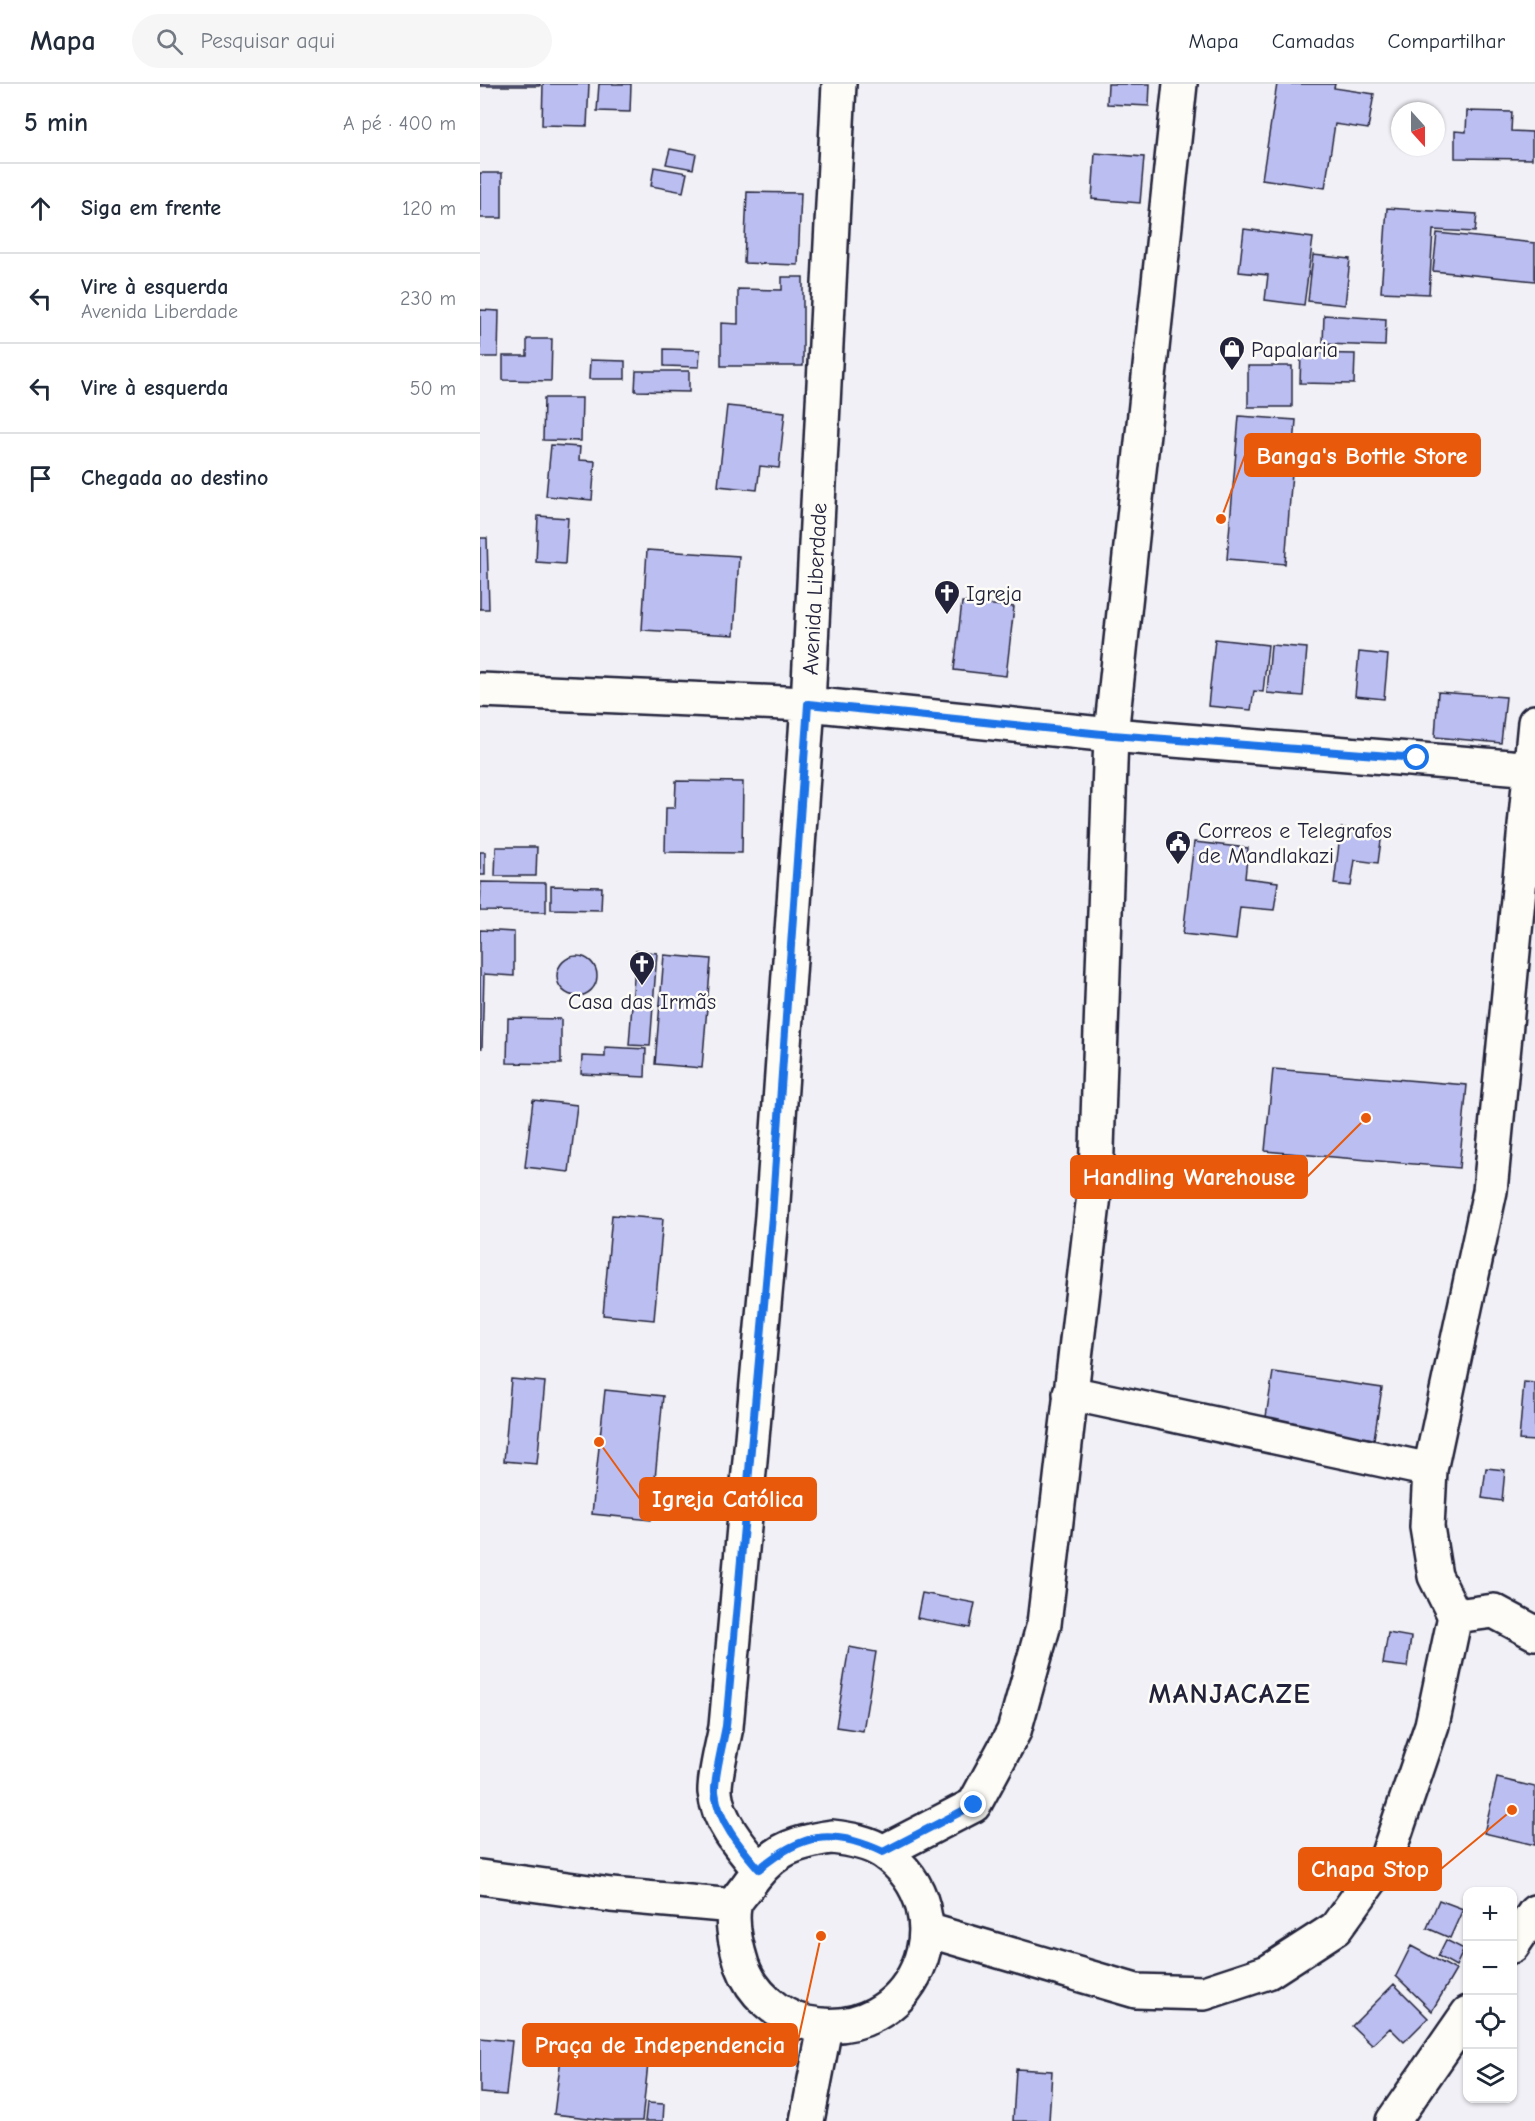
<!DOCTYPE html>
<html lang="pt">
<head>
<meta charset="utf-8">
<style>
	body { margin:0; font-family:"Comic Neue",sans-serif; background:#f6f6f7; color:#1f2937 }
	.controls { position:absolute; right:18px; bottom:18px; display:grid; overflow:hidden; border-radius:12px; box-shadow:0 2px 4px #0004 }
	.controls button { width:54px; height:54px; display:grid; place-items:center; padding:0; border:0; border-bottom:2px solid #e0e1e3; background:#fff; color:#1f2937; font:30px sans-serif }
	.compass { position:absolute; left:911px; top:18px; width:54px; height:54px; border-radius:50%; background:#fff; box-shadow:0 2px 4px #0004; rotate:159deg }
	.stop { position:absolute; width:18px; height:18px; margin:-14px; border:4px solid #1a73e8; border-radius:50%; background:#fff }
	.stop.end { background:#1a73e8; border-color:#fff; box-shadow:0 2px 6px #0008 }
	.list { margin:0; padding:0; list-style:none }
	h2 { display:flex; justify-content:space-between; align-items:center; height:78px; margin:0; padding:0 24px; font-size:26px }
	h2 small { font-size:20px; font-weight:400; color:#747a83 }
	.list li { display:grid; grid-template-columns:39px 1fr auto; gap:18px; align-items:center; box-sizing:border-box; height:90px; padding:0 24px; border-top:2px solid #e0e1e3 }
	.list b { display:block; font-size:22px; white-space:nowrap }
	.list p { margin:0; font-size:20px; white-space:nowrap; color:#747a83 }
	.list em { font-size:20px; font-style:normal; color:#747a83 }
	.icon { flex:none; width:33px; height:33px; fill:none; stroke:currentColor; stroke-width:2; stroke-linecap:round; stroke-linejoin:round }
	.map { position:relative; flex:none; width:1055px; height:2037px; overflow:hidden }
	header { display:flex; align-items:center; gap:36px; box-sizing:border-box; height:84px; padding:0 30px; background:#fff; border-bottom:2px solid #e0e1e3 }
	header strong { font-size:28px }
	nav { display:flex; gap:33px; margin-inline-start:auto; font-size:21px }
	.search { width:420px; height:54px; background:#f6f6f7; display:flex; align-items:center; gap:15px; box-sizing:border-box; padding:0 21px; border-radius:33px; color:#747a83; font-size:22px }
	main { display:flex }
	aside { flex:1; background:#fff }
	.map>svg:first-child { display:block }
	.building { fill:#bbbef0; stroke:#22223b; stroke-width:1.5 }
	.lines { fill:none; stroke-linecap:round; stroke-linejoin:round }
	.street-casing { stroke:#22223b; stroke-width:38 }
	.secondary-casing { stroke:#22223b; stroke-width:38 }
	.street { stroke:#fdfcf7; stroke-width:33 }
	.secondary { stroke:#fdfcf7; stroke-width:33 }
	.route { stroke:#1a73e8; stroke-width:8 }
	.labels { text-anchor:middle; stroke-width:5; stroke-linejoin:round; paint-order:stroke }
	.poi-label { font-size:22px; fill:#22223b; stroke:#fdfcf7; text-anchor:start }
	.street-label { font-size:22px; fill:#22223b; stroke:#fdfcf7 }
	.district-label { font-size:28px; font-weight:bold; letter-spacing:1.5px; fill:#22223b; stroke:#fdfcf7 }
	.leader { fill:none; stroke:#e8590c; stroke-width:2 }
	.callout-dot { fill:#e8590c; stroke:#fdfcf7; stroke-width:2 }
	.callout { fill:#e8590c; stroke:#e8590c; stroke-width:2 }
	.callout-label { font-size:24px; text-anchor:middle; font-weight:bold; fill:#fff }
</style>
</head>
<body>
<header>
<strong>Mapa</strong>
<div class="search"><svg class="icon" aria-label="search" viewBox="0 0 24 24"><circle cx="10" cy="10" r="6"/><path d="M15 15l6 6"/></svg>Pesquisar aqui</div>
<nav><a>Mapa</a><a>Camadas</a><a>Compartilhar</a></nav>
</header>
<main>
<aside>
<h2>5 min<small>A pé · 400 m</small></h2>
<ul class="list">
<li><svg class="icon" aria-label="ahead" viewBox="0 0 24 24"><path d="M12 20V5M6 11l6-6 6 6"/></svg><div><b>Siga em frente</b></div><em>120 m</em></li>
<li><svg class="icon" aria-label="left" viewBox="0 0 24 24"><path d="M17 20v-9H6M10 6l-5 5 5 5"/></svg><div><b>Vire à esquerda</b><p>Avenida Liberdade</p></div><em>230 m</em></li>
<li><svg class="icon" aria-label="left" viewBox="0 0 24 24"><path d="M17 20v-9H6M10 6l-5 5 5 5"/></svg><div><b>Vire à esquerda</b></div><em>50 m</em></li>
<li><svg class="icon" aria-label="arrive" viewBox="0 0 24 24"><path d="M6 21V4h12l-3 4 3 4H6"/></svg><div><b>Chegada ao destino</b></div></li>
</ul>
</aside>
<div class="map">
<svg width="1055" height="2037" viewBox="0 0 1055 2037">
	<rect width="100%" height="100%" fill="#f0f0f6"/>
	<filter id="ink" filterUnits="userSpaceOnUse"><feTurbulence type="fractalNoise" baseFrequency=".0167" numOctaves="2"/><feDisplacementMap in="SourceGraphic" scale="12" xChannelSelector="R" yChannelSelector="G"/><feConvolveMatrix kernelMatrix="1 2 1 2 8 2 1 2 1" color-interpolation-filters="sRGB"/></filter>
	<g filter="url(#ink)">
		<path class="building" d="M0,0h60v2h-60z
			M63,0h46l-2,42 -45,-1z
			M119,0h32l-1,28 -33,-1z
			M628,0h42l-1,22 -42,-2z
			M797,0h58l-1,4 40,6 -6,35 -33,-5 -10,64 -63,-9z
			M987,27l45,1 -1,19 21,1v27l-77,-1v-27l11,1z
			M190,65l26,5 -3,15 -27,-5z
			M615,69l49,4 -4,46 -48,-4z
			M174,83l33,6 -4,19 -32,-6z
			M0,89h22v45h-22z
			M267,108l54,1 -3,72 -54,-2z
			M907,124l90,6 -2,18 -42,-2 -4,64 -48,-2z
			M764,145l69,9 -9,67 -39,-5 3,-25 -29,-3z
			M957,149l98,10v38l-102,-10z
			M833,171l37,4 -5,46 -37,-4z
			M302,193h21v89h-82v-43l17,1v-35l44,1z
			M0,226l19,1 -1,46h-18z
			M844,231l62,4 -1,27 -62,-2z
			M47,255h25l-1,42 -48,-1v-24h24z
			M184,265l36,1 -1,17 -35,-1z
			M821,269l54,1 -1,30 -54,-1z
			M110,276l35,1v18h-36z
			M768,282h44v41h-44z
			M156,287h53v21l-54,-1z
			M64,314h38l-1,43 -38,-1z
			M247,322l58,6 -6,56 -19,-2 -3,24 -39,-4z
			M759,332l57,4 -11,144 -58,-5z
			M71,361l29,2 -1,13 16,1 -3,39 -46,-4z
			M58,432l30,2 -3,46 -29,-2z
			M0,454h7l2,71h-9z
			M167,466l92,6 -5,79 -92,-5z
			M482,518l52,5 -8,69 -52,-6z
			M735,555l53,6 -5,47 -9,-1 -3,19 -43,-4z
			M791,561l36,3 -4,48 -36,-3z
			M879,568l29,3 -4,44 -29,-3z
			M958,608l68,5 -5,46 -66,-6z
			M196,697l67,1 -1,71 -77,-1 1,-44h9z
			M861,744l41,5 -4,30 -23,-3 -4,26 -17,-2z
			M714,758l54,6 -3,30 33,4 -4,28 -34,-3 -4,33 -53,-6z
			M16,763h41l-1,29h-41z
			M0,768h5v23h-5z
			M1,798l65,1v29l-66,-1z
			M71,802l51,1 -1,23 -50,-1z
			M0,846l34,2v44l-30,-2 -2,74h-2z
			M156,867l21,2 -7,93 -21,-1z
			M184,871l47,4 -9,109 -47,-4z
			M77 892a20 20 0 1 1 40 0a20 20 0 1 1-40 0Z
			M28,934l53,1v45l-54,-1z
			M125,963l41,2 -1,28 -64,-3 1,-18 23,1z
			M793,985l194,16 -8,83 -194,-17z
			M53,1016l44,5 -8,67 -44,-5z
			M132,1131l51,4 -9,101 -51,-5z
			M793,1288l109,16 -8,51 -109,-16z
			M31,1295l34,3 -8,82 -33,-3z
			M1044,1298l11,1v58l-16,-1z
			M125,1306l58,6 -12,124 -59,-6z
			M1006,1384l19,2 -3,31 -20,-3z
			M442,1509l53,10 -5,25 -53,-10z
			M908,1549l23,4 -4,30 -24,-3z
			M369,1563l27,5 -13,79 -27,-4z
			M1017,1694l38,9v58l-51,-12z
			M959,1816l24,9 -13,29 -23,-10z
			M966,1856l18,9 -8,17 -18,-10z
			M931,1862l45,24 -24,41 -36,-35z
			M914,1900l34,34 -24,24 -14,-14 -18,17 -20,-19z
			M85,1941l61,6 -3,20 26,3 -7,67h-28l-60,-7z
			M0,1954l32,3 -6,54 -26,-2z
			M536,1985l36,2 -3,50h-36z
			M167,2019l17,1 -1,17h-18z"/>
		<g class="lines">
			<defs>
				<path id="street" d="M0,606l328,14 303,31 424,34
					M590,1309l360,77
					M975,1532l-20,-40 -8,-49 3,-57 60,-279 45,-469
					M279,1785c-18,-21 -41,-47 -44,-77 -1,-15 8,-49 11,-65l46,-511 36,-512 31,-620
					M1032,1862l23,-34
					M327,2037l18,-94
					M913,2037l75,-108"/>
				<path id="secondary" d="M352,1753c17,2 36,5 51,15 88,61 29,193 -76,171 -30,-7 -55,-30 -65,-58 -5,-16 -11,-41 -8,-58 1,-6 8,-14 12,-19 25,-36 43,-45 86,-51z
					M403,1768l91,-47 40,-74 30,-107 52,-446 15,-443 69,-651
					M0,1793l131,18 123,11
					M447,1846l209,61 68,2 64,-21 68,-44 51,-71 45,-132 23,-109 39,-5 41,22"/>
			</defs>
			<use href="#street" class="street-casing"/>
			<use href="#secondary" class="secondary-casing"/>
			<use href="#street" class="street"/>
			<use href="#secondary" class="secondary"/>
		</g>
	</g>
	<g class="lines" filter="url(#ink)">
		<path class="route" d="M494,1721l-91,47c-52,-24 -81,-19 -124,17 -18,-21 -41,-47 -44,-77 -1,-15 8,-49 11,-66l46,-510 36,-512 304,31 305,23"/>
	</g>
	<defs>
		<symbol id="shop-pin" viewBox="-11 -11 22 30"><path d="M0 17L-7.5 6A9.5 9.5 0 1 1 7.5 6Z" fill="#22223b" stroke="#fdfcf7"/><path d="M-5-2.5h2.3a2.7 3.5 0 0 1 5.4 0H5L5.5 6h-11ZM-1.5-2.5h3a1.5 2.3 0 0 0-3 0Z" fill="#fff"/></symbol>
		<symbol id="church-pin" viewBox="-11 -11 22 30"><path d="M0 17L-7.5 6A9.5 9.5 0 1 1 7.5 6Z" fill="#22223b" stroke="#fdfcf7"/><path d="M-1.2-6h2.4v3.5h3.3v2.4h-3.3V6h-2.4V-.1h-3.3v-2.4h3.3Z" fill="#fff"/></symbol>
		<symbol id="civic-pin" viewBox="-11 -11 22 30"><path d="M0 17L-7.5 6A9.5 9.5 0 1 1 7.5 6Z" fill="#22223b" stroke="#fdfcf7"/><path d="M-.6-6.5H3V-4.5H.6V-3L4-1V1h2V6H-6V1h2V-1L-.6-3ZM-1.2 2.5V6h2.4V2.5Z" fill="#fff"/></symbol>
	</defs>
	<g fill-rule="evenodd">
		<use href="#shop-pin" x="737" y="250" width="30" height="40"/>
		<use href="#church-pin" x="452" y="494" width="30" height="40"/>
		<use href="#civic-pin" x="683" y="744" width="30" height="40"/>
		<use href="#church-pin" x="147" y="865" width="30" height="40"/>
	</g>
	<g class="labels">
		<g class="poi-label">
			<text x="771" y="273">Papalaria</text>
			<text x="486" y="517">Igreja</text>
			<text x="718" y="754">Correos e Telegrafos<tspan x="718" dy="25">de Mandlakazi</tspan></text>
			<text x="162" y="925" text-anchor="middle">Casa das Irmãs</text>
		</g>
		<g class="street-label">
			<text transform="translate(334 505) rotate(-87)" y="8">Avenida Liberdade</text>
		</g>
		<g class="district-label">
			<text x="750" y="1619">MANJACAZE</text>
		</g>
	</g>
	<path class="leader" d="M741 435L765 371M886 1034L827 1093M119 1358L160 1415M1032 1726L961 1785M341 1852L317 1961"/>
	<g class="callout-dot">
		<circle cx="741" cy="435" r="6"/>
		<circle cx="886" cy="1034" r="6"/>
		<circle cx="119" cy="1358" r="6"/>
		<circle cx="1032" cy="1726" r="6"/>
		<circle cx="341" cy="1852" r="6"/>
	</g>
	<g class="callout">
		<rect x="765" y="350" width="235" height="42" rx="6"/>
		<rect x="591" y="1072" width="236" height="42" rx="6"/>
		<rect x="160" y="1394" width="176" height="42" rx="6"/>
		<rect x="819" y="1764" width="142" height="42" rx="6"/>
		<rect x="43" y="1940" width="274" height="42" rx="6"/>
	</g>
	<g class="callout-label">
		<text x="882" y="380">Banga's Bottle Store</text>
		<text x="709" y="1101">Handling Warehouse</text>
		<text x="248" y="1423">Igreja Católica</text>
		<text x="890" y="1793">Chapa Stop</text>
		<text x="180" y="1969">Praça de Independencia</text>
	</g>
</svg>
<div class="controls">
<button>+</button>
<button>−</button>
<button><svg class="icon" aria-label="locate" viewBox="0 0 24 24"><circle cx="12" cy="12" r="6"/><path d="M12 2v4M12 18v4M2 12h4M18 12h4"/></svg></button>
<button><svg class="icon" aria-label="layers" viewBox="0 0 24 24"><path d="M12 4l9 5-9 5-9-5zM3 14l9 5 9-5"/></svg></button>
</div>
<svg class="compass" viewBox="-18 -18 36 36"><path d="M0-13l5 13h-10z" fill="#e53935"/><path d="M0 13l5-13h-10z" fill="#747a83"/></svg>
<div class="stop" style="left:937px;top:674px"></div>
<div class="stop end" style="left:494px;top:1721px"></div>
</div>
</main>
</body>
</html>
